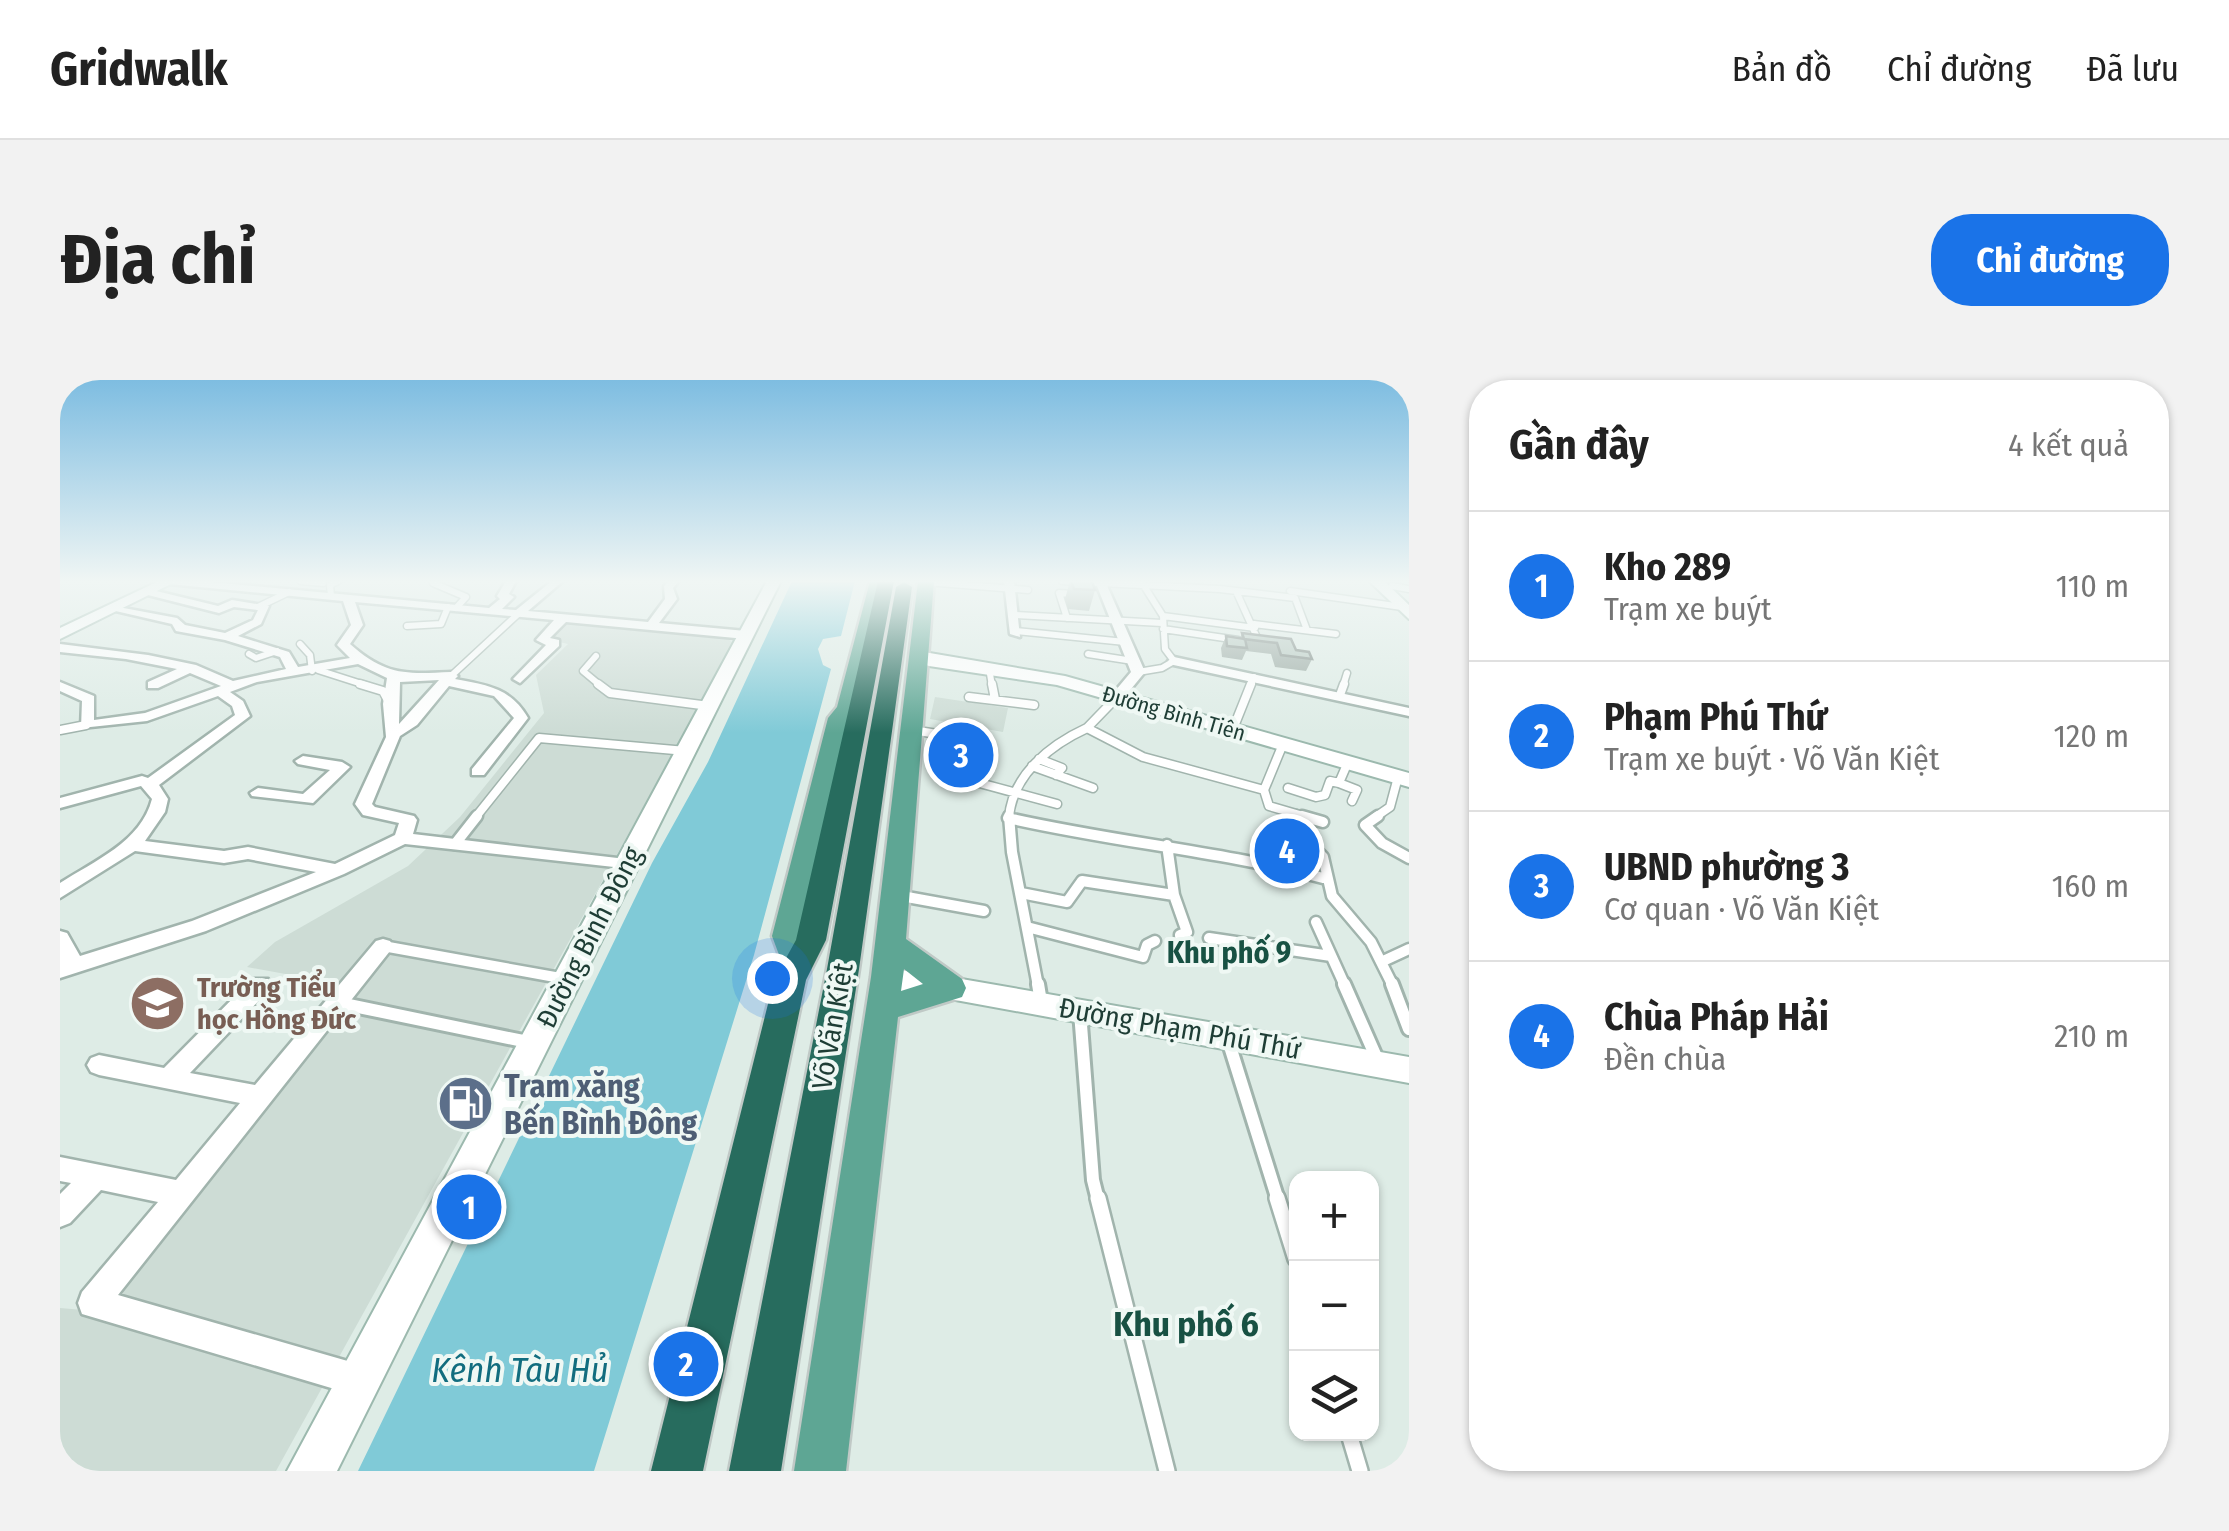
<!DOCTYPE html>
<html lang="vi">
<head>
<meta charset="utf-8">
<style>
	body { margin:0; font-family:"Fira Sans Condensed",sans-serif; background:#f2f2f2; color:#222 }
	.controls { position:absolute; right:30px; bottom:30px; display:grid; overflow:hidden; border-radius:20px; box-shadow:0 2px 8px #0004 }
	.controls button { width:90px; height:90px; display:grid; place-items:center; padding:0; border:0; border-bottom:2px solid #e0e0e0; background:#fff; color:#222; font:50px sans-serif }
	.you { position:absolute; left:712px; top:598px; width:35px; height:35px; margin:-25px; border:8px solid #fff; border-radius:50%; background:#1a73e8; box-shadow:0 0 0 15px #1a73e833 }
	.badge { display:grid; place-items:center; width:65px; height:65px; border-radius:50%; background:#1a73e8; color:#fff; font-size:32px; font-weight:700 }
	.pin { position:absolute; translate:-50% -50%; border:5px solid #fff; box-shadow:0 2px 10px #0006 }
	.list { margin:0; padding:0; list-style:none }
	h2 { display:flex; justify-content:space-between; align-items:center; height:130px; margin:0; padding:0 40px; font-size:42px }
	h2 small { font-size:32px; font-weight:400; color:#767676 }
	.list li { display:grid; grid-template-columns:65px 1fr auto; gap:30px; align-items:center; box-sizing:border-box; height:150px; padding:0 40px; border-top:2px solid #e0e0e0 }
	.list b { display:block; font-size:38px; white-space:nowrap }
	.list p { margin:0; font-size:32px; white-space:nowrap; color:#767676 }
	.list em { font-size:32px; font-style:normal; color:#767676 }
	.icon { flex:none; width:55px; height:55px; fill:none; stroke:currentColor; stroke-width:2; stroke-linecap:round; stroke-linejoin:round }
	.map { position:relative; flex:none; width:1349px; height:1091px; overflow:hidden; border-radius:40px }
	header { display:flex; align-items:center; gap:60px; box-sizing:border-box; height:140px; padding:0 50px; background:#fff; border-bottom:2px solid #e0e0e0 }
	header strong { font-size:48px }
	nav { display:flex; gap:55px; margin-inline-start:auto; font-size:35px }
	.intro { display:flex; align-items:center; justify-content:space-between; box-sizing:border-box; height:240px; padding:0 60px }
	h1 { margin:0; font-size:70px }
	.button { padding:25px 45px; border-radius:40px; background:#1a73e8; color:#fff; font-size:35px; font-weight:700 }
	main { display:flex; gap:60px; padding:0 60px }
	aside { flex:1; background:#fff; border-radius:40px; box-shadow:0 2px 8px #0004 }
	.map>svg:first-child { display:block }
	.built { fill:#cddcd5 }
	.water { fill:#80cad7 }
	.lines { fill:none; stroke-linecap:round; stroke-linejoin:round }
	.lane-far4-casing { stroke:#a1b4ad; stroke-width:9 }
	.lane-far3-casing { stroke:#a1b4ad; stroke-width:11 }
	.lane-far2-casing { stroke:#a1b4ad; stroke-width:15 }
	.lane-far1-casing { stroke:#a1b4ad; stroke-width:18 }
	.lane-casing { stroke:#a1b4ad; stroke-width:20 }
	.street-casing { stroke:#a1b4ad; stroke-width:5 }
	.secondary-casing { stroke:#9cb9ae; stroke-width:4 }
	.primary-casing { stroke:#c0c9c6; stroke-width:5 }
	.highway-casing { stroke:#c0c9c6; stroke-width:5 }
	.lane-far4 { stroke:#fff; stroke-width:6 }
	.lane-far3 { stroke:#fff; stroke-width:8 }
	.lane-far2 { stroke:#fff; stroke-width:10 }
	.lane-far1 { stroke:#fff; stroke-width:12 }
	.lane { stroke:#fff; stroke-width:15 }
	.street { fill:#fff; fill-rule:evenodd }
	.secondary { fill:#fff; fill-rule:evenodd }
	.primary { fill:#5ea694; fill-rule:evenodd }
	.highway { fill:#276c5e; fill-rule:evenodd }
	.wall { fill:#9baba4 }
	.building { fill:#b4c7bf; stroke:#7e8b86; stroke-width:2.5 }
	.labels { text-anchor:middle; stroke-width:8; stroke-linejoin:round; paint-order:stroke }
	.far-street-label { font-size:22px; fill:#1e3d35; stroke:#eff8f4 }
	.street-label { font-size:28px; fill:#1e3d35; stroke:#eff8f4 }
	.education-label { font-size:28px; font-weight:bold; fill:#785e54; stroke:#eff8f4; text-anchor:start }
	.neighbourhood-label { font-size:30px; font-weight:bold; fill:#185143; stroke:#eff8f4 }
	.near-service-label { font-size:32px; font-weight:bold; fill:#4e5e75; stroke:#eff8f4; text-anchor:start }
	.near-neighbourhood-label { font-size:35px; font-weight:bold; fill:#185143; stroke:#eff8f4 }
	.near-water-label { font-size:35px; font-style:italic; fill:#126d7f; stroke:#eff8f4 }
</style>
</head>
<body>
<header>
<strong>Gridwalk</strong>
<nav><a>Bản đồ</a><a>Chỉ đường</a><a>Đã lưu</a></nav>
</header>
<div class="intro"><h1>Địa chỉ</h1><a class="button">Chỉ đường</a></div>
<main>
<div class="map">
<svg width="1349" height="1091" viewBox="0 0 1349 1091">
	<rect width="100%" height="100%" fill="#deece6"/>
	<path class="built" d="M505,242l160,15 9,6 -458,828h-216v-163l46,4 256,-324 -115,-21 28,-25 133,-76 52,-49 84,-104 -8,-38 32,-31 -21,-5z
		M875,317l73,11 -5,24 -73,-13z"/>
	<path class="water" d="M732,201h63l-14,55 -18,3 -5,10 5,16 8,4 -77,286 -160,516h-236l294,-608 56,-101z"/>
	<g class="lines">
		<defs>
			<path id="lane-far4" d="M241,201l22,2
				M1002,201l158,8 75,9 12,32
				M866,202l102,8
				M373,203l33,14 -10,11
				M1332,206l17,3
				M1176,211l23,51
				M1230,211l112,16
				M271,216l-1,-11 8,-4
				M198,227l31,-15
				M955,235l147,8
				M1103,236l92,12
				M1007,238l-8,-25 15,1
				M1194,244l82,10
				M347,246l34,-2 7,-17
				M1103,249l75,11
				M956,251l109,11
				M240,264l10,11 2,16
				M189,274l7,4 21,-7
				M1028,274l45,7
				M536,276l-13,15 18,15
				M929,288l3,18
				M258,290l50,16
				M1078,292l24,-4 12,-7 -9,-12 -2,-33 -19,-30
				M391,296l67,-62
				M1190,306l4,-9
				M1283,306l4,-13"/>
			<path id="lane-far3" d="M300,304l23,7 7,13
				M538,304l12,9 99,13
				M932,304l3,15
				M1280,315l4,-11
				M909,317l65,8
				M1027,348l30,-31
				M1173,349l18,-45
				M0,350l26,-5
				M852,350l38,6
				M1223,364l-19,46 5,16 41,12
				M979,379l23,9 -6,7
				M972,386l61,22
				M912,401l85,23
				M1279,403l18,7 -5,11
				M1228,408l28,9 9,-2 5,-14 9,2 9,-21
				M415,438l64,-80 147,13
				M949,438c3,-43 41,-73 78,-90l56,29 121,33
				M1314,438l16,-11 8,-30"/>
			<path id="lane-far2" d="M949,436l3,36 26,134
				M1236,436l15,29 12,12 9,39 39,46 22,44
				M1242,436l21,6
				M1318,436l-13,9 17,18 27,15
				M948,438c105,24 211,33 315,60
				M395,464l22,-28
				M1107,465l7,50 13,37 -7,3 1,11
				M961,513l46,9 15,-21 92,14
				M836,515l88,16
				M1256,542l29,64
				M967,547l116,30 4,-12 8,-4
				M1149,558l122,18
				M323,566l183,33
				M1321,582l28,-13"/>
			<path id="lane-far1" d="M978,604l3,18
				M1284,604l33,75
				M1332,604l17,45
				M279,623l194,40
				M1020,632l13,168 5,20
				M1168,660l50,160"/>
			<path id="lane" d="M1038,818l69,273
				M1217,818l19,61
				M1289,1054l11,37"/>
			<path id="street" d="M104,201h36l289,27 11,-9 -3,-3 9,-15h10l-7,13 5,3 -12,12 14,1 36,-29h11l-35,30 120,11 17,-23 -1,-13 5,-5h10l-6,7 4,11 -18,24 87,8 6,4 -6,4 -180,-17 -16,16 9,2v6l-39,37 -7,-4 33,-34 -10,-5 18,-20 -199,-18 8,23 -13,19c36,32 56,30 101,28l7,4 -3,3c32,6 56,9 73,39l-44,57h-12v-6l42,-51 -20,-22 -45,-10 -32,39 -17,11 -28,68 3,3 39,9 3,4 -4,14 213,25 9,6 -3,4 -227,-25 -61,30 -138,57 -146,47v-47l7,2 13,23 112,-35 124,-49 -68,-13 -24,4 -89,-12 -75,47v-15c34,-22 81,-41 92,-84l-11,-13 -81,22v-10l82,-22 6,2 87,-63 -3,-9 -14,-10 -71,25 -66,7 1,-27 -22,-10v-9l34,14v24l51,-7 76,-27 -31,-13 -32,15h-10v-6l29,-13 -51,-10 -66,-7v-8l88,11 48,10 37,16 53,-12 -6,-12 -55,-17 -49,-9 -4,-7 -65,-15 6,-3 64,12 8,7 40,8 28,-13 5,-10 -24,-3 -15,6 -75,-19v-4l4,-1 70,17 14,-6 37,6 -8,18 -23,12 51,16 9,15 52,-9 -13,-13 14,-20 -8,-24 -174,-17zM298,284l29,14 -4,26 3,33 -31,67 8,11 36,8 -4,12 -60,29 -87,-17 -24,4 -79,-10 20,-29 3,-13 -9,-14 91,-69 -7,-15 -13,-9 27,-10zM379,300l-40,44 1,-42z
				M944,201h10l6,56 -10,-3z
				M1035,201h10l40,91 -23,28 -5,1 -7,-4 21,-25z
				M1114,277l235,51v8l-240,-52 -1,-3z
				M243,376l39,6 8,5 -37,36 -61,-7 -2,-3 8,-5 45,6 27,-24 -32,-6 -3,-3z
				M323,559l7,2 3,5 -3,5 -272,344 240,69 11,5 5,11 -5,11 -11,5 -276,-82 -4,-11 4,-11 76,-90 -57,-12 -31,33 -10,4v-33l11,-11 -11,-2v-24l116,23 64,-77 -141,-28 -8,-3 -4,-7 4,-7 8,-3 65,13 88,-89h16l3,6 -3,6 -78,82 65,12 121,-144z"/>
			<path id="secondary" d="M99,201h18l-117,58v-11z
				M707,201h14l-444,890h-50z
				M1309,201h15l25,24v14z
				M858,271l147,25 344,97v14l-352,-102 -128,-19 -17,-6v-8z
				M827,586l50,13 13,-2 459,80v26l-459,-84 -13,2 -60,-16 -5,-8 5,-8z"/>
			<path id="primary" d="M810,201h16l-28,128 -9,10 -47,217 10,27 -5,8 -11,3 -11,-3 -13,-35 56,-218 9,-11z
				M858,201h16l-28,358 56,40 4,9 -4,9 -64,20 -52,454h-52l77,-494zM844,589l19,15 -22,7z"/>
			<path id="highway" d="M818,201h16l-68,359 -20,40 -103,491h-52l123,-491 22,-40z
				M844,202l8,5 -53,382 -78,502h-52l98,-502 69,-382z"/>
		</defs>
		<use href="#lane-far4" class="lane-far4-casing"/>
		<use href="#lane-far3" class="lane-far3-casing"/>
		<use href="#lane-far2" class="lane-far2-casing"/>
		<use href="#lane-far1" class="lane-far1-casing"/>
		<use href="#lane" class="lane-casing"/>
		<use href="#street" class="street-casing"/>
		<use href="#secondary" class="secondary-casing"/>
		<use href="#primary" class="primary-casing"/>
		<use href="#highway" class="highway-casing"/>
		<use href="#lane-far4" class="lane-far4"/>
		<use href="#lane-far3" class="lane-far3"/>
		<use href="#lane-far2" class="lane-far2"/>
		<use href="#lane-far1" class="lane-far1"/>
		<use href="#lane" class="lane"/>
		<use href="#street" class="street"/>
		<use href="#secondary" class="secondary"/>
		<use href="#primary" class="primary"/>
		<use href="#highway" class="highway"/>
	</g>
	<path class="wall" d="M1010,201h22l3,9 -6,21 -21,-2 -3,-10z
		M1182,253l49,6 5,11 16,9 -6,12 -31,-4 -4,-13 -25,-3 -4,9 -20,-3 -1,-9 5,-12 14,2z
		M873,361l61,3 -7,22 -57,-12z
		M1211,444l48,19 -16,26 -38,-9 -1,-23z"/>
	<path class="building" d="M1011,201h21l3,9 -21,-1z
		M1182,253l49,6 5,11 13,2 3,7 -31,-4 -4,-12 -33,-4z
		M1166,256l19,3 2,9 -20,-2z
		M878,352l56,12 -3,9 -58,-12z
		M1211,444l47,10 1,9 -9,-2 2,15 -39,-9z"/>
	<linearGradient id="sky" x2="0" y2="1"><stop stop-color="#7ebde1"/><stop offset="0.57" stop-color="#f0f6f4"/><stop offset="1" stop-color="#f0f6f4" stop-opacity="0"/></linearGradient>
	<rect width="1349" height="353" fill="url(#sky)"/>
	<defs>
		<symbol id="school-disc" viewBox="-11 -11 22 22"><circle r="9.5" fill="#8d6e63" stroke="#eff8f4"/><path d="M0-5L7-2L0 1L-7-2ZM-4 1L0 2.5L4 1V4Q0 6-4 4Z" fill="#fff"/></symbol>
		<symbol id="fuel-disc" viewBox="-11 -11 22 22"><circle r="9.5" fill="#5c6f8a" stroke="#eff8f4"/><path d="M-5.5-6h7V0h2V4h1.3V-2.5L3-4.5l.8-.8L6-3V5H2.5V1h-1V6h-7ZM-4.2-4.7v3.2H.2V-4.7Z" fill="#fff"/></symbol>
	</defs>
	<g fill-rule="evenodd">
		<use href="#school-disc" x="66" y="592" width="63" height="63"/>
		<use href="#fuel-disc" x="374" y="692" width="63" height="63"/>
	</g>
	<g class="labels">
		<g class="far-street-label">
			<text transform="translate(1114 333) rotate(16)" y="8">Đường Bình Tiên</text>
		</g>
		<g class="street-label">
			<text transform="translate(529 557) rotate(-63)" y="10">Đường Bình Đông</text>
			<text transform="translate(772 646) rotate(-80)" y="10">Võ Văn Kiệt</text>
			<text transform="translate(1120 648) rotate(10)" y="10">Đường Phạm Phú Thứ</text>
		</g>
		<g class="education-label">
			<text x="137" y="617">Trường Tiểu<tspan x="137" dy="32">học Hồng Đức</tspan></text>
		</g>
		<g class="neighbourhood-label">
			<text x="1169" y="583">Khu phố 9</text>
		</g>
		<g class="near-service-label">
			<text x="444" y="717">Trạm xăng<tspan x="444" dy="37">Bến Bình Đông</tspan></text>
		</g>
		<g class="near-neighbourhood-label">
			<text x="1126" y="956">Khu phố 6</text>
		</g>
		<g class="near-water-label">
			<text x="460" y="1002">Kênh Tàu Hủ</text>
		</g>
	</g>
</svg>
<div class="controls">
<button>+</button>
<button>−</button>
<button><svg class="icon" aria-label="layers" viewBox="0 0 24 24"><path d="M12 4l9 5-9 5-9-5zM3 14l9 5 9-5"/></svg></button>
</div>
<div class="you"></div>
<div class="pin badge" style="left:409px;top:827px">1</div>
<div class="pin badge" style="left:626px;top:984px">2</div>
<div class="pin badge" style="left:901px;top:375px">3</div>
<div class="pin badge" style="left:1227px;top:471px">4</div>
</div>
<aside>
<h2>Gần đây<small>4 kết quả</small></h2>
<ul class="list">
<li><span class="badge">1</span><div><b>Kho 289</b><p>Trạm xe buýt</p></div><em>110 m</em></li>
<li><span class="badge">2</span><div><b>Phạm Phú Thứ</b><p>Trạm xe buýt · Võ Văn Kiệt</p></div><em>120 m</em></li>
<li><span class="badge">3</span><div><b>UBND phường 3</b><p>Cơ quan · Võ Văn Kiệt</p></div><em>160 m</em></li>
<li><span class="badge">4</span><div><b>Chùa Pháp Hải</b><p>Đền chùa</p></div><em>210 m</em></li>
</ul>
</aside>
</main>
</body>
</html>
